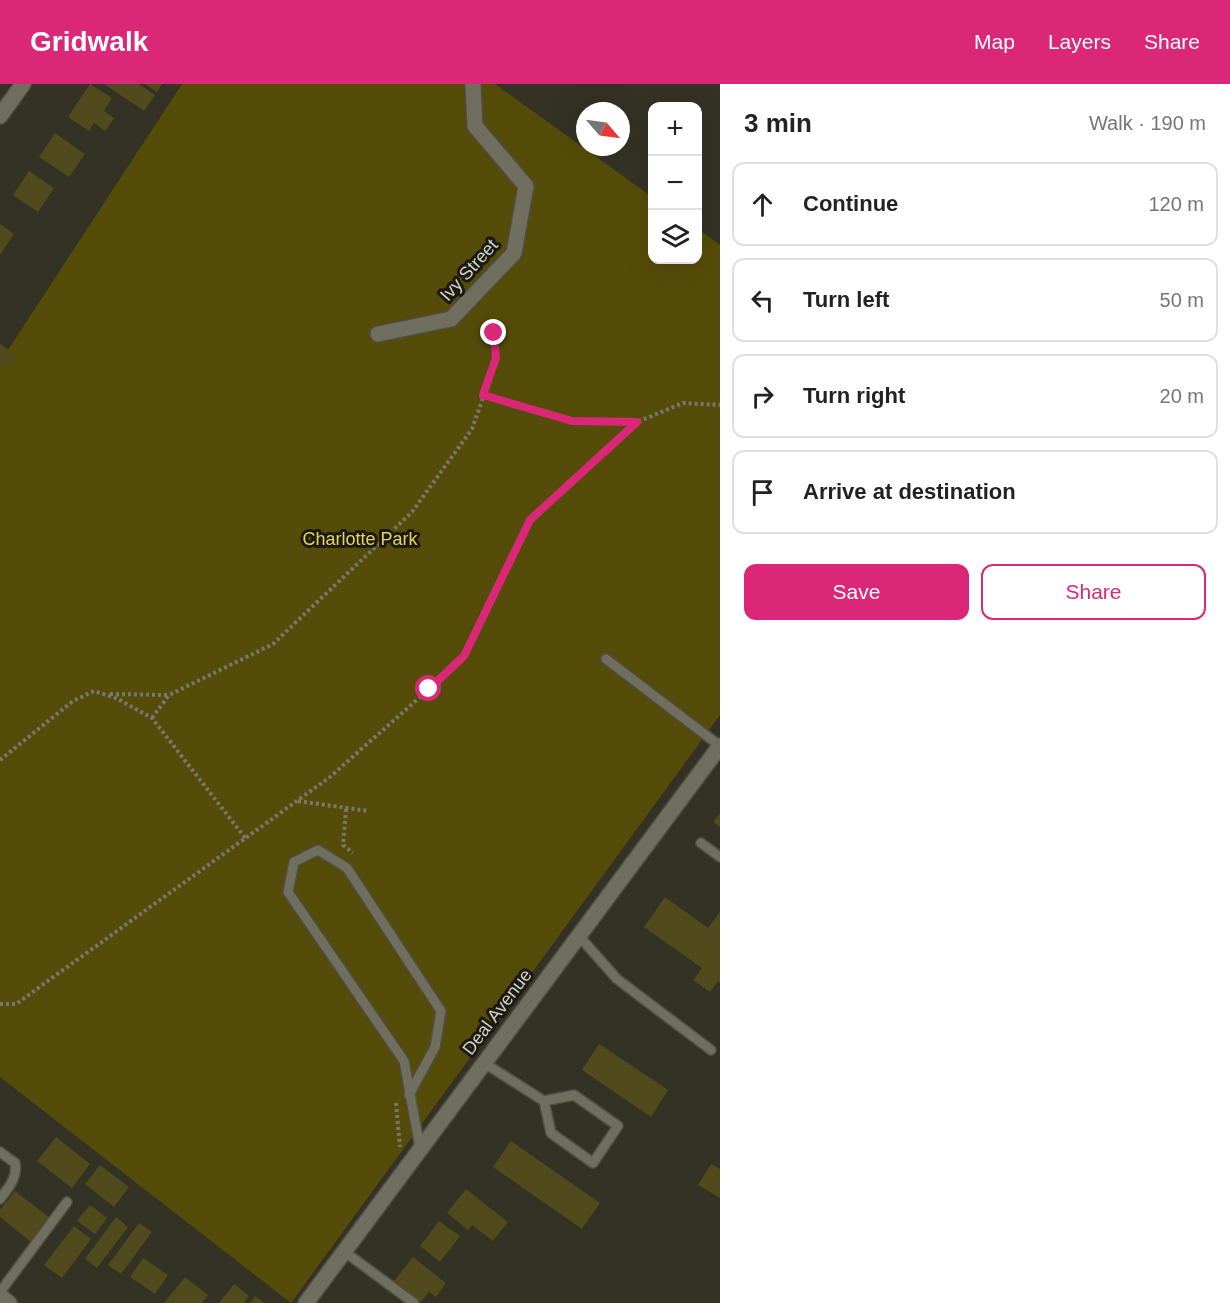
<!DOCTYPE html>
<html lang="en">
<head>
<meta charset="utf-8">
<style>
	body { margin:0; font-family:Arial,sans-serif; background:#f6f6f6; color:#222 }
	.controls { position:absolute; right:18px; top:18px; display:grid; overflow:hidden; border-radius:12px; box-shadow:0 6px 24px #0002 }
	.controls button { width:54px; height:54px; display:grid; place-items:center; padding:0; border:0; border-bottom:2px solid #e0e0e0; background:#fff; color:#222; font:30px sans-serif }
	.compass { position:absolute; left:576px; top:18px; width:54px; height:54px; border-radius:50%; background:#fff; box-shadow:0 6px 24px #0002; rotate:118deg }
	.stop { position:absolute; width:18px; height:18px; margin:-14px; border:4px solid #db2777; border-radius:50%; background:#fff }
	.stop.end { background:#db2777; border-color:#fff; box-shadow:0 2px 6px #0008 }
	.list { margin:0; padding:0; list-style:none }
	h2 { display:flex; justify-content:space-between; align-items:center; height:78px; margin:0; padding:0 24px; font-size:26px }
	h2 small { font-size:20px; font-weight:400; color:#767676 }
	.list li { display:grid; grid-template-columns:39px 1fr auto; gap:18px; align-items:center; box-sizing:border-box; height:84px; margin:0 12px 12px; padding:0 12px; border:2px solid #e0e0e0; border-radius:12px }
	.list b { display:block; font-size:22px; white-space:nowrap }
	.list em { font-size:20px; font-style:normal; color:#767676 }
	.actions { display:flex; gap:12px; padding:18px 24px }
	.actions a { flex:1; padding:14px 0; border:2px solid #db2777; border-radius:12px; text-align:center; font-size:21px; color:#db2777 }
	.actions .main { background:#db2777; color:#fff }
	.icon { flex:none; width:33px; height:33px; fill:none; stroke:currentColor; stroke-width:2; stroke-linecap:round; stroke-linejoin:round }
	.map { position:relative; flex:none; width:720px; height:1219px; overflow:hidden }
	header { display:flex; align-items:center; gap:36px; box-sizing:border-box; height:84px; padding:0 30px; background:#db2777; color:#fff }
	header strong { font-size:28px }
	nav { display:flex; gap:33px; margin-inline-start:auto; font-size:21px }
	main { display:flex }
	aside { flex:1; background:#fff }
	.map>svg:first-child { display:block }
	.green { fill:#564c09 }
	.building { fill:#514a1c }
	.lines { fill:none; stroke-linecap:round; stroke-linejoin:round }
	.lane-casing { stroke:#504e42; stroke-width:12 }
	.street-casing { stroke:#504e42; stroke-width:18 }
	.path { stroke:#79776b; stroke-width:4; stroke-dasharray:3 3; stroke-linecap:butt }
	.lane { stroke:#706e5e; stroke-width:9 }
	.street { stroke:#706e5e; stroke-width:15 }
	.route { stroke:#db2777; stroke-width:8 }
	.labels { text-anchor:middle; stroke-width:6; stroke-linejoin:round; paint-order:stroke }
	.street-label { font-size:18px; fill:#d5d4cb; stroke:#1b1a13 }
	.park-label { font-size:18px; fill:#e7d45e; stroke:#1b1a13 }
</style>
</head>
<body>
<header>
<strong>Gridwalk</strong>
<nav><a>Map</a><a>Layers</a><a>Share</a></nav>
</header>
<main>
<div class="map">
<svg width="720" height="1219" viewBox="0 0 720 1219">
	<rect width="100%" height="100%" fill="#343224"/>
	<path class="green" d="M182,0h313l157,113v63h46v-31l22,16v470l-429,588 -291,-226v-715z"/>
	<path class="building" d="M90,0l22,14 -8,13 10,7 -9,13 -11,-8 -5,8 -21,-14z
		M104,0h35l16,11 -11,16z
		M145,0h17l-5,8z
		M55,49l30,21 -16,23 -30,-20z
		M29,87l25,17 -16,24 -25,-17z
		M0,140l14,10 -14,21z
		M0,260l17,11 -9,13 -8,-6z
		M720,729v14l-7,-5z
		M665,813l43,31 12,-16v71l-2,-2 -8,11 -17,-12 9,-12 -58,-41z
		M599,960l69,46 -17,27 -69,-47z
		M56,1053l34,27 -18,24 -35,-27z
		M511,1057l89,62 -18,26 -89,-62z
		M711,1080l9,5v29l-22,-13z
		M100,1081l29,22 -15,20 -29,-23z
		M466,1105l42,33 -15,19 -21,-16 -4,5 -21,-17z
		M15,1107l35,27 -19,24 -31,-25v-7z
		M90,1121l17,13 -12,16 -18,-13z
		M116,1133l12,10 -31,41 -12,-9z
		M439,1137l21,15 -20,26 -20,-16z
		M139,1139l13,9 -31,42 -13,-9z
		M74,1142l17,13 -29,39 -18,-13z
		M413,1173l33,26 -10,14 -7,-5 -8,10 -27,-21z
		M143,1174l25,17 -13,19 -25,-17z
		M185,1193l23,18 -6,8h-38z
		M234,1200l15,12 -5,7h-25z
		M255,1212l10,7h-15z"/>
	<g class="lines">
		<defs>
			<path id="lane" d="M606,575l114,87
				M701,759l19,14
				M579,852l38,43 94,71
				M484,979l60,38 30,-6 44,31 -25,37 -42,-30 -7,-32
				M409,1011l26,-48 6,-36 -94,-143 -29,-18 -24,12 -6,30 116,169 16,87
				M0,1068l15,11c3,15 -7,25 -15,36
				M345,1168l69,51
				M0,1208l67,-90"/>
			<path id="street" d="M0,32l23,-32
				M378,250l73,-15 63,-66 12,-67 -51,-60 -2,-42
				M0,1212l9,7
				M306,1219l414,-557"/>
		</defs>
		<use href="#lane" class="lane-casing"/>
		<use href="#street" class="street-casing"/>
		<path class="path" d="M483,311l89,26 65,1
			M110,610l58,1
			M152,634l17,-23 104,-51 139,-132 60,-83 25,-71 -3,-25
			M0,676l73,-59 21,-10 22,7 36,20 94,121
			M298,717l70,10
			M346,725l-3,36 10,8
			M0,920h16l314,-227 99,-88 35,-33 65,-136 108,-98 46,-19 37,2
			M396,1019l4,44"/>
		<use href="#lane" class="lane"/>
		<use href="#street" class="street"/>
	</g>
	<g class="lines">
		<path class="route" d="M429,605l35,-33 66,-136 107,-98 -65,-1 -89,-26 13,-37 -2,-25"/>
	</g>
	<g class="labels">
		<g class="street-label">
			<text transform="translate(469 186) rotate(-48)" y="6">Ivy Street</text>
			<text transform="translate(497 928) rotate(-53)" y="6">Deal Avenue</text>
		</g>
		<g class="park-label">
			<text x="360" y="461">Charlotte Park</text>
		</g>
	</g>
</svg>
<div class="controls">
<button>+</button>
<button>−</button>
<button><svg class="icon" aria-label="layers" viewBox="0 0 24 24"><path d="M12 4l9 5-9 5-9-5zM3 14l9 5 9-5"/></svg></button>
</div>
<svg class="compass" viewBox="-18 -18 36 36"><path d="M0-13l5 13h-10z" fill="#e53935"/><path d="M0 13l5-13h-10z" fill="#767676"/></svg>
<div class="stop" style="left:429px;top:605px"></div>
<div class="stop end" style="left:494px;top:249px"></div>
</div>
<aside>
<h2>3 min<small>Walk · 190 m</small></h2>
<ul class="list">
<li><svg class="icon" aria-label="ahead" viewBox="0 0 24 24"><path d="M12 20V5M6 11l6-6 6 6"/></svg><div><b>Continue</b></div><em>120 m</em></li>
<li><svg class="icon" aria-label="left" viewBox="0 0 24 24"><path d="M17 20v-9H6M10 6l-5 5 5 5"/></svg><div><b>Turn left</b></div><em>50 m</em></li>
<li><svg class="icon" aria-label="right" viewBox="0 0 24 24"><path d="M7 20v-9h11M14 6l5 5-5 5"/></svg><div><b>Turn right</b></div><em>20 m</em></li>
<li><svg class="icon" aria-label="arrive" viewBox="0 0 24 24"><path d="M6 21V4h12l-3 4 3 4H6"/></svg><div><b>Arrive at destination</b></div></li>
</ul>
<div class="actions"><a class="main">Save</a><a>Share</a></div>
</aside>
</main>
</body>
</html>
